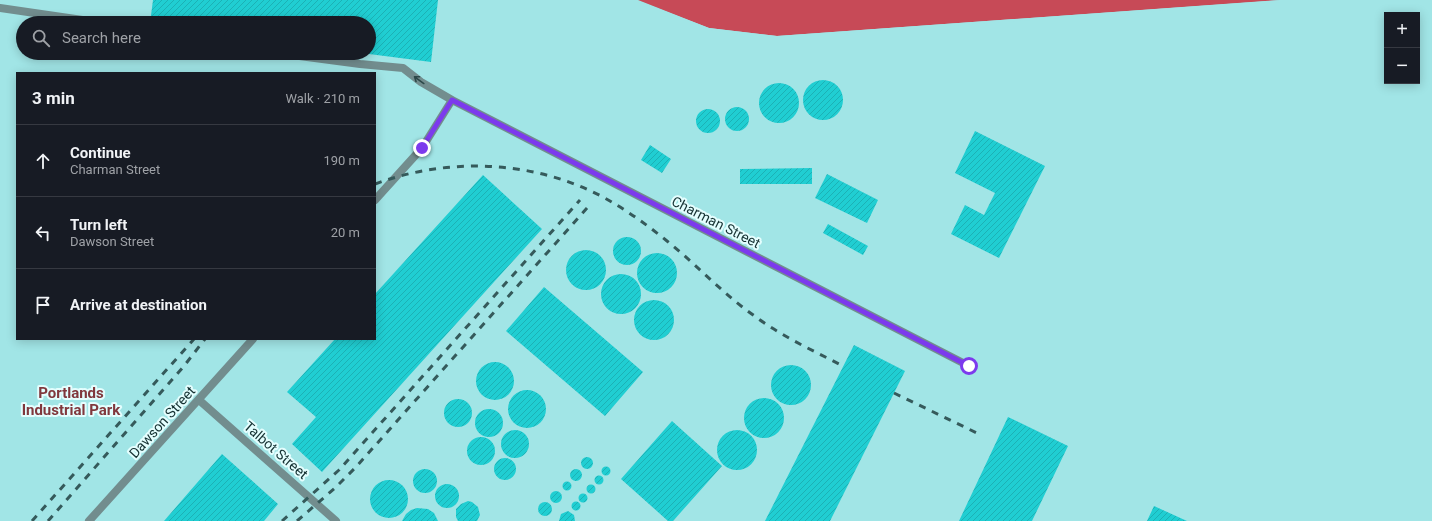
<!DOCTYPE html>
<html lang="en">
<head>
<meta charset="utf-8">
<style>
	body { margin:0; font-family:Roboto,sans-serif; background:#242831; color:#f1f3f6 }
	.controls { position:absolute; right:12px; top:12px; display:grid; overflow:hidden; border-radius:0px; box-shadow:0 2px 10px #0003 }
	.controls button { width:36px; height:36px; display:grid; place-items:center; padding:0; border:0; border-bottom:1px solid #363941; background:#171b24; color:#f1f3f6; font:20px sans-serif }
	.stop { position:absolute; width:12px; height:12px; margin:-9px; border:3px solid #7c3aed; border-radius:50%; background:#fff }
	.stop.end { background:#7c3aed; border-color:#fff; box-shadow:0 1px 4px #0008 }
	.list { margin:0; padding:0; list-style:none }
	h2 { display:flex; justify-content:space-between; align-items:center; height:52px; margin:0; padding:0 16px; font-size:17px }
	h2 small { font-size:13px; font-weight:400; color:#9ea1a6 }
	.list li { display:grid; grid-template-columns:26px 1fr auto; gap:12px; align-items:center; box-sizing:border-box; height:72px; padding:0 16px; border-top:1px solid #363941 }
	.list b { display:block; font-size:15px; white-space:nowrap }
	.list p { margin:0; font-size:13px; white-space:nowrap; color:#9ea1a6 }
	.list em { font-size:13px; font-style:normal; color:#9ea1a6 }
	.icon { flex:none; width:22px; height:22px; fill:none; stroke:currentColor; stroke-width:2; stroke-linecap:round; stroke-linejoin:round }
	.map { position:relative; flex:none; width:1432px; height:521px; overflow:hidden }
	.search { position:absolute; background:#171b24; box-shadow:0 2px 10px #0003; left:16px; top:16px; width:360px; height:44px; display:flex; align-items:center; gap:10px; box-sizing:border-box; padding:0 14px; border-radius:22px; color:#9ea1a6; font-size:15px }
	.panel { position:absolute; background:#171b24; box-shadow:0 2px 10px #0003; left:16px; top:72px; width:360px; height:268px; border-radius:0px }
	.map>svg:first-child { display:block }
	.water { fill:#c74a57 }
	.pier { fill:#a1e5e6 }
	.building { fill:url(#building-hatch) }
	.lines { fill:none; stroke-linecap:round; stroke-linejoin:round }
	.minor { stroke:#728d8e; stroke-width:8 }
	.rail { stroke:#355a5b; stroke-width:3; stroke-dasharray:7 7; stroke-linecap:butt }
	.oneway { stroke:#2c4849 }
	.route { stroke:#7c3aed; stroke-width:5 }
	.labels { text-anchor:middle; stroke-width:4; stroke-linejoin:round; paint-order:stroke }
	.street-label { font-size:14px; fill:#153132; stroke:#e4fefe }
	.neighbourhood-label { font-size:15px; font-weight:bold; fill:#80383d; stroke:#e4fefe }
</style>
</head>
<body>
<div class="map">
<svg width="1432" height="521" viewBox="0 0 1432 521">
	<defs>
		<pattern id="building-hatch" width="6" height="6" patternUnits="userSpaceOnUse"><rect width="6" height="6" fill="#20ced2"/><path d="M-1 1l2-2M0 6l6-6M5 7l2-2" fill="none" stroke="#1cb1b5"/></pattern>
	</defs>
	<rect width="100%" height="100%" fill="#a1e5e6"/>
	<path class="water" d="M638,0h642l-503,36 -68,-8z"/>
	<path class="pier" d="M636,0l73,28 68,8 505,-36 -2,2 -503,36 -68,-8 -71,-28z"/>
	<path class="building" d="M153,0h285l-7,62 -62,-8v-31h-219z
		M803 100a20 20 0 1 1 40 0a20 20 0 1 1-40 0Z
		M759 103a20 20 0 1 1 40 0a20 20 0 1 1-40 0Z
		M725 119a12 12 0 1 1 24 0a12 12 0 1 1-24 0Z
		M696 121a12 12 0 1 1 24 0a12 12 0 1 1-24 0Z
		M975,131l70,35 -46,92 -48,-24 14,-29 19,10 11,-22 -40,-20z
		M650,145l21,14 -9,14 -21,-13z
		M812,168v16h-72v-15z
		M827,174l51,26 -11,23 -52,-25z
		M483,175l59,54 -220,243 -30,-28 24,-27 -29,-25 48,-53h40v-45z
		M828,224l40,22 -5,9 -40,-22z
		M613 251a14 14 0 1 1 28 0a14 14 0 1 1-28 0Z
		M566 270a20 20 0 1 1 40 0a20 20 0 1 1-40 0Z
		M637 273a20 20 0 1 1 40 0a20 20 0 1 1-40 0Z
		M601 294a20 20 0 1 1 40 0a20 20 0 1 1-40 0Z
		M544,287l99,85 -38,44 -99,-85z
		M634 320a20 20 0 1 1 40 0a20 20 0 1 1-40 0Z
		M854,345l51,26 -75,150h-65z
		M476 381a19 19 0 1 1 38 0a19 19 0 1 1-38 0Z
		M771 385a20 20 0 1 1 40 0a20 20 0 1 1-40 0Z
		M508 409a19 19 0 1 1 38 0a19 19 0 1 1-38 0Z
		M744 418a20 20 0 1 1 40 0a20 20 0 1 1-40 0Z
		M444 413a14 14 0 1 1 28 0a14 14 0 1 1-28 0Z
		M475 423a14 14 0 1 1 28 0a14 14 0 1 1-28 0Z
		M1008,417l60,29 -36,75h-73z
		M672,421l50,45 -49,55h-5l-47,-42z
		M717 450a20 20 0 1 1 40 0a20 20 0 1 1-40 0Z
		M501 444a14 14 0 1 1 28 0a14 14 0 1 1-28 0Z
		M467 451a14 14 0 1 1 28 0a14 14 0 1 1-28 0Z
		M222,454l56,50 -14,17h-100z
		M581 463a6 6 0 1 1 12 0a6 6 0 1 1-12 0Z
		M494 469a11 11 0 1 1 22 0a11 11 0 1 1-22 0Z
		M601.5 471a4.5 4.5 0 1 1 9 0a4.5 4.5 0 1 1-9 0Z
		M413 481a12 12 0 1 1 24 0a12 12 0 1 1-24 0Z
		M570 475a6 6 0 1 1 12 0a6 6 0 1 1-12 0Z
		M594.5 480a4.5 4.5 0 1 1 9 0a4.5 4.5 0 1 1-9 0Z
		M370 499a19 19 0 1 1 38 0a19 19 0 1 1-38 0Z
		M562.5 486a4.5 4.5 0 1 1 9 0a4.5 4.5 0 1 1-9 0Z
		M435 496a12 12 0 1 1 24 0a12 12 0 1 1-24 0Z
		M586.5 489a4.5 4.5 0 1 1 9 0a4.5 4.5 0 1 1-9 0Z
		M550 497a6 6 0 1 1 12 0a6 6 0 1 1-12 0Z
		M578.5 498a4.5 4.5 0 1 1 9 0a4.5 4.5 0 1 1-9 0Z
		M468,501l4,1 6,5 2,8 -3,6h-19l-2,-4v-8l5,-5z
		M571.5 506a4.5 4.5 0 1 1 9 0a4.5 4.5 0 1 1-9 0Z
		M538 509a7 7 0 1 1 14 0a7 7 0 1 1-14 0Z
		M1154,506l33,15h-40z
		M417,508l11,1 6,4 4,8h-36l4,-7 5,-4z
		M568,511l6,4 1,6h-16l2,-7z"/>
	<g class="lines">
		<path class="minor" d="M0,8l103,15
			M277,53l83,11 43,4 18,14 31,18 517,266
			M375,200l47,-52 30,-48
			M199,400l137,121
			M89,521l164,-182"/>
		<path class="rail" d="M375,184c73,-27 157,-24 226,12 24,13 45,28 66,45 30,24 57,54 89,76 27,20 58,34 87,49
			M894,393l85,41
			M32,521l162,-182
			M48,521l136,-155 21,-27
			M282,521l57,-51 241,-270
			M297,521l38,-33 21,-21 232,-260"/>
	</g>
	<defs><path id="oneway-shaft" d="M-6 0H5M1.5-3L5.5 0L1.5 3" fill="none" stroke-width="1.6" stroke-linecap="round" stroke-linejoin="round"/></defs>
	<use class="oneway" href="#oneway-shaft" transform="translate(419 80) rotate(-144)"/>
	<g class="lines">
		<path class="route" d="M422,148l30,-48 517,266"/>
	</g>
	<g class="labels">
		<g class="street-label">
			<text transform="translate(716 222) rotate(27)" y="5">Charman Street</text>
			<text transform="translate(162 422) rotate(-48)" y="5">Dawson Street</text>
			<text transform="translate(276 450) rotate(41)" y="5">Talbot Street</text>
		</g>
		<g class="neighbourhood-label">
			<text x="71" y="398">Portlands<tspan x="71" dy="17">Industrial Park</tspan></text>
		</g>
	</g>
</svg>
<div class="controls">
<button>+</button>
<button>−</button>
</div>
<div class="stop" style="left:969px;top:366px"></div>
<div class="stop end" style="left:422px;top:148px"></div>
<div class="search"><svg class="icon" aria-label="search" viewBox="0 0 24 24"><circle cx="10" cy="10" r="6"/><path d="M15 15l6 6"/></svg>Search here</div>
<section class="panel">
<h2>3 min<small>Walk · 210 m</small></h2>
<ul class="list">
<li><svg class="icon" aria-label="ahead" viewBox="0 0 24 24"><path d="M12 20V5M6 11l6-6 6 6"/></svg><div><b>Continue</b><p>Charman Street</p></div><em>190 m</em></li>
<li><svg class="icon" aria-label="left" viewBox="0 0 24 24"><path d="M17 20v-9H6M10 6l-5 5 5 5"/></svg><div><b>Turn left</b><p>Dawson Street</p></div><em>20 m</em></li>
<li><svg class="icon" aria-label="arrive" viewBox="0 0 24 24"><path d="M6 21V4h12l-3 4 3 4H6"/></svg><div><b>Arrive at destination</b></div></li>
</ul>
</section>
</div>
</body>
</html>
